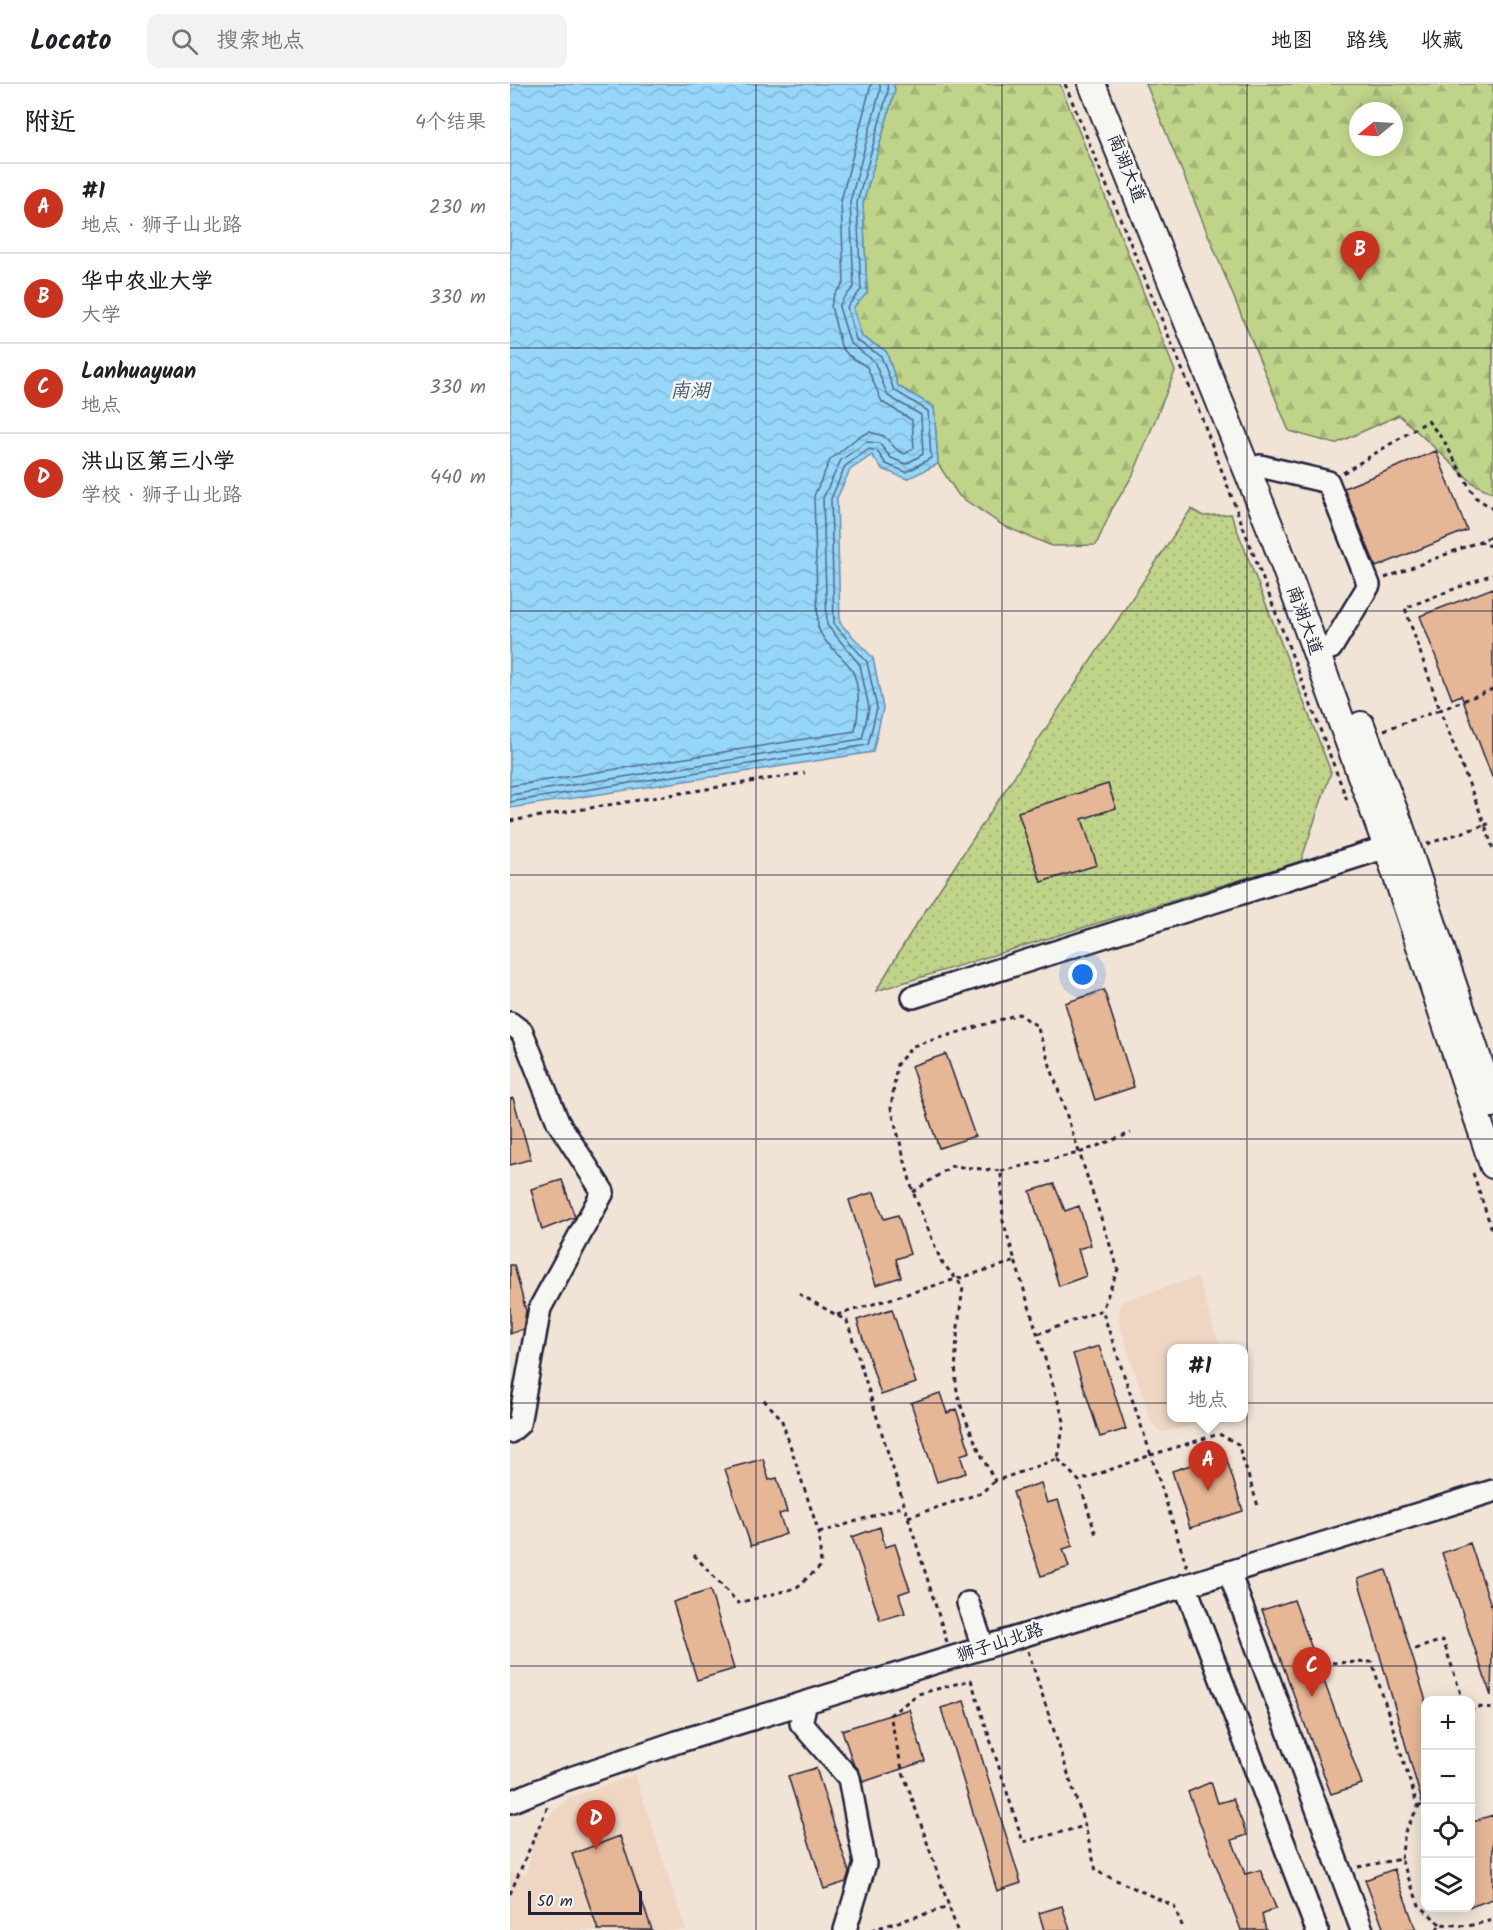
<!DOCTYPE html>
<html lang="zh">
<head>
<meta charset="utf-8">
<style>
	body { margin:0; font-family:Kalam,"LXGW WenKai TC",sans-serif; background:#f2f2f2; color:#202124 }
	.controls { position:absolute; right:18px; bottom:18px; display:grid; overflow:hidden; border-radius:12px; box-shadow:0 3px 15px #0003 }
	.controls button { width:54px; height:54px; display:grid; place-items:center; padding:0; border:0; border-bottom:2px solid #e0e0e0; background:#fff; color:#202124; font:30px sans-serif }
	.compass { position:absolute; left:839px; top:18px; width:54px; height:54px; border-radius:50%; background:#fff; box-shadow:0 3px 15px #0003; rotate:252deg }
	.scale { position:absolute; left:18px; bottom:15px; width:114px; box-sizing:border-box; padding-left:6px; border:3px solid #22223b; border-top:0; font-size:16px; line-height:21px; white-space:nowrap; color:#22223b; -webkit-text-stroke:4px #f6f6f2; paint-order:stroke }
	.you { position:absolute; left:573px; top:891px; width:21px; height:21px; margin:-15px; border:4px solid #fff; border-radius:50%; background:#1a73e8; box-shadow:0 0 0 9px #1a73e833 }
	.badge { display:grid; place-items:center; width:39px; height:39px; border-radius:50%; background:#c8321e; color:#fff; font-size:20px; font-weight:700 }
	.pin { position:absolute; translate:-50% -50px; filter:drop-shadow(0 2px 3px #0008) }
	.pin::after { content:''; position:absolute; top:32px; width:21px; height:18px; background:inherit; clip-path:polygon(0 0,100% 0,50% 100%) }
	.popup { position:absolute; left:657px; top:1260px; width:81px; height:78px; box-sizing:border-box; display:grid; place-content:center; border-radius:12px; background:#fff; filter:drop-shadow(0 2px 4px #0005); font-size:20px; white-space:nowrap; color:#757577 }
	.popup b { font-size:22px; color:#202124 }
	.popup::after { content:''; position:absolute; left:50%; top:100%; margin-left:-12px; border:12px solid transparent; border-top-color:#fff }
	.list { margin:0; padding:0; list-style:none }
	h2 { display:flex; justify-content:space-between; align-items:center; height:78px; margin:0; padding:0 24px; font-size:26px }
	h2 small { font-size:20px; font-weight:400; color:#757577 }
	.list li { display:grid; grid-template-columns:39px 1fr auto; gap:18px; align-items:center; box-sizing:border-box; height:90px; padding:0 24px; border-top:2px solid #e0e0e0 }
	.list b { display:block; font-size:22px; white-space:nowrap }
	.list p { margin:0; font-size:20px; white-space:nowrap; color:#757577 }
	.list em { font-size:20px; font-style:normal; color:#757577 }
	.icon { flex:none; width:33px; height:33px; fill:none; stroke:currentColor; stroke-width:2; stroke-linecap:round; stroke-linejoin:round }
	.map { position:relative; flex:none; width:983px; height:1846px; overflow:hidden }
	header { display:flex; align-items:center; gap:36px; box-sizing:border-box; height:84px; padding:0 30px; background:#fff; border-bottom:2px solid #e0e0e0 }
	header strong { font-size:28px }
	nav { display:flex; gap:33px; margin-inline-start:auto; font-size:21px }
	.search { width:420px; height:54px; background:#f2f2f2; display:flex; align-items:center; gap:15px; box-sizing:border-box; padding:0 21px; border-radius:12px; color:#757577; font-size:22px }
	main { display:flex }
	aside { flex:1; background:#fff }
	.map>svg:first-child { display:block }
	.built { fill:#eed6c3 }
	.forest { fill:url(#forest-firs); stroke:#707a62; stroke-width:1.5; fill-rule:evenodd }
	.park { fill:url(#park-dots); stroke:#707a62; stroke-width:1.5 }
	.water { fill:url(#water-waves); stroke:#688eac; stroke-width:1.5 }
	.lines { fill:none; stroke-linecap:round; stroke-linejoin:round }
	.shore { stroke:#506a87; stroke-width:1.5 }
	.building { fill:#e6b796; stroke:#22223b; stroke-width:1.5 }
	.minor-casing { stroke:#22223b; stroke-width:26 }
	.major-casing { stroke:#22223b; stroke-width:30 }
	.path { stroke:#22223b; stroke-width:3; stroke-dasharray:4.5 4.5; stroke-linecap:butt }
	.minor { stroke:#f6f6f2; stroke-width:21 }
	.major { stroke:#f6f6f2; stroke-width:26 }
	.grid { fill:none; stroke:#22223b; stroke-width:1.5; stroke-opacity:0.55 }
	.labels { text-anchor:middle; stroke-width:5; stroke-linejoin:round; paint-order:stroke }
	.street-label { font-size:18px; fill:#22223b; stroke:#f6f6f2 }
	.water-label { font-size:20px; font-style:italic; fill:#455874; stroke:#f6f6f2 }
</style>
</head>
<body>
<header>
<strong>Locato</strong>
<div class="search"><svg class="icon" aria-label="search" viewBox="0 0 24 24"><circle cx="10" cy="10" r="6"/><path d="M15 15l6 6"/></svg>搜索地点</div>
<nav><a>地图</a><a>路线</a><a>收藏</a></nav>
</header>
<main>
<aside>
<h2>附近<small>4个结果</small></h2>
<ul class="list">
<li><span class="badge">A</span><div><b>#1</b><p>地点 · 狮子山北路</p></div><em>230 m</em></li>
<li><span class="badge">B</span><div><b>华中农业大学</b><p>大学</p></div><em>330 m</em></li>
<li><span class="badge">C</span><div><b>Lanhuayuan</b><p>地点</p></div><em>330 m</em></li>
<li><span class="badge">D</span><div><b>洪山区第三小学</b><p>学校 · 狮子山北路</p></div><em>440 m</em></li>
</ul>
</aside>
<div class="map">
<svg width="983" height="1846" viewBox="0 0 983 1846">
	<defs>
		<pattern id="forest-firs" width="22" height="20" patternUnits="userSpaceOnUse" patternTransform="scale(1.5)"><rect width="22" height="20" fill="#bfd389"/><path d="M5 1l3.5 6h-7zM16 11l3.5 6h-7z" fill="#a4b577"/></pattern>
		<pattern id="park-dots" width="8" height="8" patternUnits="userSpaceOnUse" patternTransform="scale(1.5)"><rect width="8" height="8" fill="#bfd389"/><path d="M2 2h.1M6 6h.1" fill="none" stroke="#a4b577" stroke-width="1.8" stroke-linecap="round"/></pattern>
		<pattern id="water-waves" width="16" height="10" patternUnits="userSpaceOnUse" patternTransform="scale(1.5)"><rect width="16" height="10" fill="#96d6f8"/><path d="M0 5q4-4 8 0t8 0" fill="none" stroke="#81b7d6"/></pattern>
	</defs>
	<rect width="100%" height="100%" fill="#f1e3d6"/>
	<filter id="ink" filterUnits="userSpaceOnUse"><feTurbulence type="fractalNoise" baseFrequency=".0167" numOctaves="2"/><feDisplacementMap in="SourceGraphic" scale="12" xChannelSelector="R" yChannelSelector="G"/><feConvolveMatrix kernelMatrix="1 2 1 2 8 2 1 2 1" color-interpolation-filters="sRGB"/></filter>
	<g filter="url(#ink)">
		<path class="built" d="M688,1193l22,71h-48v70h42l-51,15 -12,-11 -33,-103 3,-17z
			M125,1691l51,155h-176v-54l2,-3 14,2 11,-47 31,-30z"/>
		<path class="forest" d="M383,0h167l115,287 -42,104 -21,34 -16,36 -44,1 -48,-20 -45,-30 -21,-32 -4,-57 -36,-21 -12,-35 -24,-14 -9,-30 14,-14 -4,-90 32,-113z
			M636,0h347v409l-19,-9 -75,-69 -64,29 -46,-13zM848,27h36v36h-36z"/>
		<path class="park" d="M681,425l12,7 28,-2 100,258 -30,89 -425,130 34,-57z"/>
		<path class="water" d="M0,0h383l2,6 -32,113 4,90 -14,15 9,29 24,14 12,35 36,21 4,57 -31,15 -25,-10 -10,-14 -22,15 -13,28 3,125 33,35 10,50 -10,44 -363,56z"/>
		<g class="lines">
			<path class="shore" d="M0,702l345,-55c4,-18 6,-49 -5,-64 -10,-14 -27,-23 -32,-40l-4,-131 16,-36 28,-23 12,-5 14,4 13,14 8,4 9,-6 -2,-28 -30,-18 -15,-35 -19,-12 -7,-9 -10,-40 3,-11 10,-12 -3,-82 30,-117
				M0,711l352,-56 7,-31 -9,-43 -33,-40 -4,-127 18,-38 26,-18 12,1 12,15 15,6 17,-10 -2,-39 -33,-19 -14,-35 -24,-18 -11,-36 4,-8 11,-12 -4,-85 30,-111v-7
				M0,718l358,-57 9,-37 -10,-46 -33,-38 -3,-125 14,-33 24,-17 8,2 9,13 20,8 25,-14 -3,-47 -34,-21 -13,-34 -25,-16 -9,-33 14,-17 -4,-87 31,-112 -1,-7"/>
		</g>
		<path class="building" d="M926,367l31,79 -91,37 -32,-79z
			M983,504v189h-1l-31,-82 -9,4 -32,-83z
			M598,700l8,24 -34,11 15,46 -56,17 -23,-70z
			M594,906l30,97 -39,13 -30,-97z
			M436,970l29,82 -36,12 -28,-82z
			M3,1014l18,61 -21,6v-66z
			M52,1096l13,37 -33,13 -11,-41z
			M544,1100l11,27 14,-5 12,39 -13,4 8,27 -27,10 -29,-95z
			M364,1108l10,27 14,-4 12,39 -14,5 5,18 -25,8 -27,-85z
			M0,1181h4l12,46 -3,18 -13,5z
			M382,1225l24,74 -35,12 -24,-75z
			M589,1262l27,83 -26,8 -27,-83z
			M430,1309l7,20 9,-4 14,43 -10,3 6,18 -29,9 -26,-79z
			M715,1370l18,57 -53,17 -18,-57z
			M253,1375l6,21 8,-2 10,34 -8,2 7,20 -35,12 -26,-77z
			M531,1399l6,20 11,-3 15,46 -10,3 6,18 -28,9 -28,-84z
			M370,1443l5,20 10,-3 15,46 -11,4 6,19 -25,7 -28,-83z
			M960,1459l23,68 -2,85 -49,-143z
			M876,1486l39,128v103l-3,1 -64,-223z
			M200,1506l24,79 -37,11 -24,-78z
			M784,1516l68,184 -31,10 -69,-184z
			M454,1617l57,182 -24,8 -56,-183z
			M399,1625l16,52 -62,21 -4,-12 -6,-7 -11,-33z
			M306,1684l33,104 -3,10 -22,7 -36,-113z
			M701,1698l7,21 15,-4 14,36 -15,5 13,34 15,-4 16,38 -14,7 4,15h-25l-53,-138z
			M983,1731v84l-23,8v-85z
			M110,1752l32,94h-54l-26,-76z
			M884,1785l22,61h-32l-19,-50z
			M552,1822l8,24h-26l-5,-17z"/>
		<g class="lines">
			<defs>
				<path id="minor" d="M750,382l68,16 41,103 -38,63
					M403,913l474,-150
					M0,939l12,9 36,90 45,70 -63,116 -21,116 -9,8
					M719,1488l133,358
					M675,1501l132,345
					M458,1519l15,44
					M296,1618l-5,21 48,55 16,86 -20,66
					M0,1718l49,-20 118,-40 816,-251"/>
				<path id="major" d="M582,0l184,458 111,305 106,318
					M851,641l38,98 94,281"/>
			</defs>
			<use href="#minor" class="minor-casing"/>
			<use href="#major" class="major-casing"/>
			<path class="path" d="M555,0l131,319 151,397
				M833,389l85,-52 16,20 31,56 18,12
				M969,457l14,6
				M875,494l108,-42
				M983,605l-53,21 45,115 8,-3
				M874,646l56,-20 -35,-102 88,-34
				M0,737l295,-48
				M917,760l58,-19 8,24
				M491,1087l78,-18 52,-20
				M963,1089l20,60
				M403,1108l39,-26 49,5 2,50 61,200 -6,38 -63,22c-13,-23 -37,-72 -39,-98 -2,-32 3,-65 7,-96l-22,-26 -28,-69 -22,-84 6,-44 16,-18 106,-32 18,12 81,243 -16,41
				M289,1210l48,27 100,321
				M327,1231l179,-54
				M528,1250l64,-24 49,145 -72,26
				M548,1375l21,22 17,54
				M398,1433l73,-24 14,-12
				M309,1449l85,-27
				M184,1471l44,48 58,-15 25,-22 -2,-33 -38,-115 -20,-21
				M677,1483l-36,-112 68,-21 19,10 20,62
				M905,1565l28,-9 20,60
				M518,1567l57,175 11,45 78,35 10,24
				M813,1579l49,-1 46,145 -13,25 -4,27
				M960,1627l8,-4 15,2
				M908,1723l8,-4
				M848,1783l43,-8 18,46 21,19
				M0,1810l38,-88
				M361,1846l78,-23
				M447,1846l-55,-161 -12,-54 28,-21 53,-14 52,162 62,-16
				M927,1846l3,-6 28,2 25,-6"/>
			<use href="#minor" class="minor"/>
			<use href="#major" class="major"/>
		</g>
	</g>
	<path class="grid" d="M246,0v1846M492,0v1846M737,0v1846M0,264h983M0,527h983M0,791h983M0,1055h983M0,1319h983M0,1582h983"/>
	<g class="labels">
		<g class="street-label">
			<text transform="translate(617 84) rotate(68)" y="6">南湖大道</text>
			<text transform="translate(795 536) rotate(70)" y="6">南湖大道</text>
			<text transform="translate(490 1558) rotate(-18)" y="6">狮子山北路</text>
		</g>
		<g class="water-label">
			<text x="180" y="313">南湖</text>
		</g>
	</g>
</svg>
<div class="controls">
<button>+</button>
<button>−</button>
<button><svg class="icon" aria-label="locate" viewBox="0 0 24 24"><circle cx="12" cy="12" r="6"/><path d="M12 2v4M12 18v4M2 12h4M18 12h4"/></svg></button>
<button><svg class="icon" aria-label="layers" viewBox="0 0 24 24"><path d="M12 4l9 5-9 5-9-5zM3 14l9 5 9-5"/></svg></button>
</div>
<svg class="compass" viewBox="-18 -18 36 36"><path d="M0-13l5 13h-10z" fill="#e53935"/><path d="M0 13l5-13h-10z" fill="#757577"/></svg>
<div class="scale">50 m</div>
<div class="you"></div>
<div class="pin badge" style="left:698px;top:1407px">A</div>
<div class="popup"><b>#1</b>地点</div>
<div class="pin badge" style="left:850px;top:197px">B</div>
<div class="pin badge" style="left:802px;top:1613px">C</div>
<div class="pin badge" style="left:86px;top:1766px">D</div>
</div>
</main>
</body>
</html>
